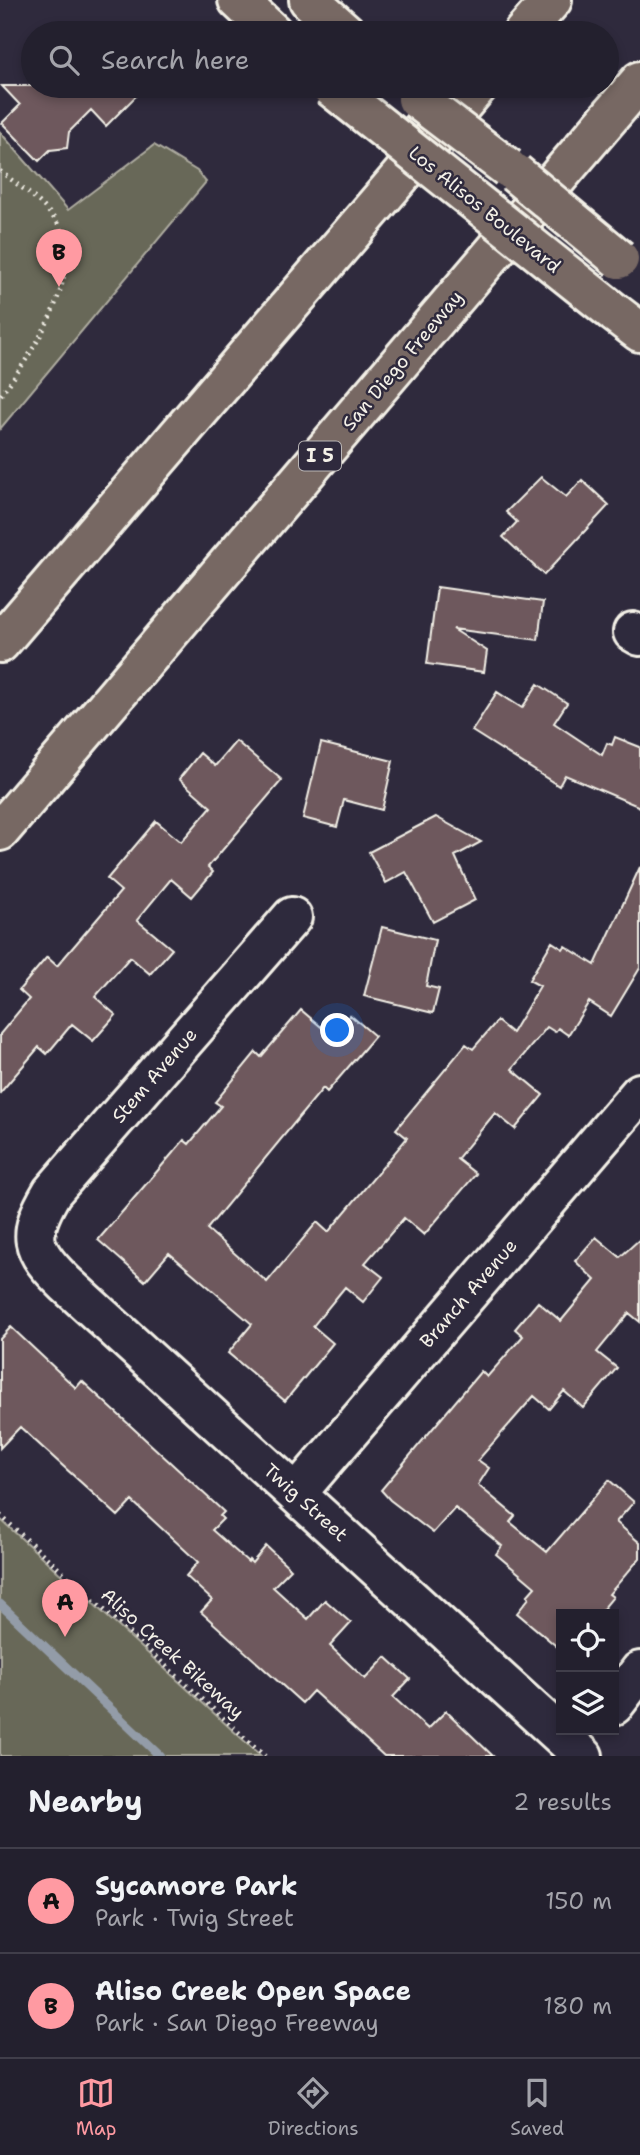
<!DOCTYPE html>
<html lang="en">
<head>
<meta charset="utf-8">
<style>
	body { margin:0; font-family:"Shantell Sans",sans-serif; background:#2b2836; color:#f1f3f6 }
	.controls { position:absolute; right:21px; bottom:21px; display:grid; overflow:hidden; border-radius:0px; box-shadow:0 4px 10px #0003 }
	.controls button { width:63px; height:63px; display:grid; place-items:center; padding:0; border:0; border-bottom:2px solid #403e4a; background:#23202e; color:#f1f3f6; font:35px sans-serif }
	.you { position:absolute; left:338px; top:1031px; width:24px; height:24px; margin:-18px; border:5px solid #fff; border-radius:50%; background:#1a73e8; box-shadow:0 0 0 10px #1a73e833 }
	.badge { display:grid; place-items:center; width:46px; height:46px; border-radius:50%; background:#ff9aa2; color:#111; font-size:23px; font-weight:700 }
	.pin { position:absolute; translate:-50% -58px; filter:drop-shadow(0 2px 4px #0008) }
	.pin::after { content:''; position:absolute; top:37px; width:24px; height:21px; background:inherit; clip-path:polygon(0 0,100% 0,50% 100%) }
	.list { margin:0; padding:0; list-style:none }
	h2 { display:flex; justify-content:space-between; align-items:center; height:91px; margin:0; padding:0 28px; font-size:30px }
	h2 small { font-size:23px; font-weight:400; color:#a3a3aa }
	.list li { display:grid; grid-template-columns:46px 1fr auto; gap:21px; align-items:center; box-sizing:border-box; height:105px; padding:0 28px; border-top:2px solid #403e4a }
	.list b { display:block; font-size:26px; white-space:nowrap }
	.list p { margin:0; font-size:23px; white-space:nowrap; color:#a3a3aa }
	.list em { font-size:23px; font-style:normal; color:#a3a3aa }
	.icon { flex:none; width:38px; height:38px; fill:none; stroke:currentColor; stroke-width:2; stroke-linecap:round; stroke-linejoin:round }
	.map { position:relative; flex:none; width:640px; height:1756px; overflow:hidden }
	.search { position:absolute; background:#23202e; box-shadow:0 4px 10px #0003; left:21px; right:21px; top:21px; height:77px; display:flex; align-items:center; gap:18px; box-sizing:border-box; padding:0 24px; border-radius:38px; color:#a3a3aa; font-size:26px }
	.sheet { height:301px; background:#23202e }
	nav { display:flex; justify-content:space-around; align-items:center; box-sizing:border-box; height:98px; border-top:2px solid #403e4a; background:#23202e; font-size:19px; color:#a3a3aa }
	nav a { display:grid; justify-items:center; gap:4px }
	nav .on { color:#ff9aa2 }
	.map>svg:first-child { display:block }
	.green { fill:#686859; stroke:#aeaca0; stroke-width:2 }
	.lines { fill:none; stroke-linecap:round; stroke-linejoin:round }
	.stream { stroke:#939ca8; stroke-width:9 }
	.building { fill:#6e595d; stroke:#f4f1e8; stroke-width:2 }
	.minor-casing { stroke:#f4f1e8; stroke-width:44 }
	.major-casing { stroke:#f4f1e8; stroke-width:44 }
	.highway-casing { stroke:#f4f1e8; stroke-width:44 }
	.path { stroke:#f4f1e8; stroke-width:4.5; stroke-dasharray:2 5; stroke-linecap:butt }
	.minor { stroke:#2f2a3d; stroke-width:38 }
	.major { stroke:#776864; stroke-width:38 }
	.highway { stroke:#776864; stroke-width:38 }
	.major-bridge-casing { stroke:#f4f1e8; stroke-width:44; stroke-linecap:butt }
	.major-bridge { stroke:#776864; stroke-width:38 }
	.labels { text-anchor:middle; stroke-width:5; stroke-linejoin:round; paint-order:stroke }
	.shield { fill:#2f2a3d; stroke:#b9b5b5; stroke-width:2 }
	.shield-label { font-size:18px; font-weight:bold; fill:#f4f1e8 }
	.street-label { font-size:19px; fill:#f4f1e8; stroke:#2f2a3d }
</style>
</head>
<body>
<div class="map">
<svg width="640" height="1756" viewBox="0 0 640 1756">
	<rect width="100%" height="100%" fill="#2f2a3d"/>
	<filter id="ink" filterUnits="userSpaceOnUse"><feTurbulence type="fractalNoise" baseFrequency=".0143" numOctaves="2"/><feDisplacementMap in="SourceGraphic" scale="14" xChannelSelector="R" yChannelSelector="G"/><feConvolveMatrix kernelMatrix="1 2 1 2 8 2 1 2 1" color-interpolation-filters="sRGB"/></filter>
	<g filter="url(#ink)">
		<path class="green" d="M0,132l68,78 86,-65 43,26 9,11 -206,247z
			M0,1519l261,237h-261z"/>
		<g class="lines">
			<path class="stream" d="M0,1604l160,152"/>
		</g>
		<path class="building" d="M2,86h144l-40,40 -15,-16 -22,22 -2,16 -17,2 -11,11 -37,-38 18,-18z
			M541,477l25,20 16,-17 27,25 -65,70 -41,-38 14,-15 -11,-10z
			M437,587l106,15 -5,38 -85,-11 34,22 -3,21 -57,-8z
			M538,684l29,19 -13,20 48,32 5,-12 5,2 3,-8 25,10v60l-75,-32 -6,11 -87,-55 25,-39 25,16z
			M236,741l46,39 -74,87 5,5 -21,25 -21,-18 -34,41 35,29 -22,25 -20,-17 -35,40 21,18 -23,26 -21,-17 -25,30 -8,-7 -39,46v-59l29,-35 -10,-9 28,-33 10,9 64,-75 -14,-12 49,-58 25,21 30,-35 -32,-28 21,-26 15,13z
			M321,743l72,18 -11,49 -38,-10 -7,27 -34,-9z
			M436,817l45,25 -26,14 20,44 -42,22 -27,-50 -20,11 -17,-31z
			M640,867v101l-29,48 -22,-14 -21,33 -10,-7 -3,4 -8,-5 -35,42 31,26 -28,34 -20,-16 -38,46 19,15 -52,61 -20,-17 -39,45 18,14 -20,25 -18,-15 -32,39 20,17 -48,58 -57,-48 24,-29 -83,-71 -24,28 -47,-41 86,-100 5,4 32,-38 -6,-4 41,-50 5,5 40,-47 31,26 18,-21 25,21 -48,56 -4,-4 -116,141 60,53 50,-60 11,10 2,-2 77,-92 -11,-9 70,-85 7,5 24,-28 15,12 28,-47 -11,-6 23,-38 11,7 2,-3 30,19z
			M382,927l53,13 -9,46 13,3 -6,24 -69,-17z
			M596,1237l24,20 20,-18v83l-11,-9 -32,39 20,16 -34,40 -19,-17 -15,18 -15,-13 -56,64 11,8 -11,17 37,31 -5,6 37,30 62,-72 25,22 -18,20 24,21v15l-31,36 4,3 -14,17h-38v36l-44,-37 12,-15 -2,-2 8,-9 -39,-33 6,-8 -47,-38 -22,25 -43,-33 -9,-10 100,-119 6,6 36,-41 -8,-7 23,-27 23,19 34,-41 -20,-19z
			M11,1327l65,61 6,-7 142,131 -4,4 3,3 -11,11 36,32 1,-2 3,3 14,-17 25,23 -18,18 35,32 17,-19 26,23 -21,23 35,33 21,-22 24,22 -17,18 35,32 18,-18 47,45h-109l-71,-65 -11,12 -101,-91 11,-12 -26,-24 12,-14 -66,-61 -14,15 -98,-89 -20,21v-109z"/>
		<g class="lines">
			<defs>
				<path id="minor" d="M633,632l7,4
					M292,917l-240,275c-26,44 -22,57 14,92l517,472
					M296,1494l344,-401
					M614,1705l26,-34"/>
				<path id="major" d="M238,0l35,33
					M309,0l37,33
					M615,313l25,19"/>
				<path id="highway" d="M523,33l29,-33
					M0,643l478,-557
					M0,831l640,-750"/>
			</defs>
			<use href="#minor" class="minor-casing"/>
			<use href="#major" class="major-casing"/>
			<use href="#highway" class="highway-casing"/>
			<path class="path" d="M0,171c19,15 42,30 56,50 34,48 -26,137 -56,175
				M0,1515l265,241"/>
			<use href="#minor" class="minor"/>
			<use href="#major" class="major"/>
			<use href="#highway" class="highway"/>
			<defs>
				<path id="major-bridge" d="M330,86l285,227
					M417,99l91,69
					M515,173l104,86"/>
			</defs>
			<use href="#major-bridge" class="major-bridge-casing"/>
			<use href="#major-bridge" class="major-bridge"/>
		</g>
	</g>
	<g class="labels">
		<rect class="shield" x="299" y="441.5" width="42" height="29" rx="5"/>
		<g class="shield-label">
			<text x="320" y="462">I 5</text>
		</g>
		<g class="street-label">
			<text transform="translate(485 209) rotate(39)" y="7">Los Alisos Boulevard</text>
			<text transform="translate(402 360) rotate(-50)" y="7">San Diego Freeway</text>
			<text transform="translate(154 1075) rotate(-49)" y="7">Stem Avenue</text>
			<text transform="translate(468 1293) rotate(-49)" y="7">Branch Avenue</text>
			<text transform="translate(306 1502) rotate(42)" y="7">Twig Street</text>
			<text transform="translate(173 1653) rotate(42)" y="7">Aliso Creek Bikeway</text>
		</g>
	</g>
</svg>
<div class="controls">
<button><svg class="icon" aria-label="locate" viewBox="0 0 24 24"><circle cx="12" cy="12" r="6"/><path d="M12 2v4M12 18v4M2 12h4M18 12h4"/></svg></button>
<button><svg class="icon" aria-label="layers" viewBox="0 0 24 24"><path d="M12 4l9 5-9 5-9-5zM3 14l9 5 9-5"/></svg></button>
</div>
<div class="you"></div>
<div class="pin badge" style="left:65px;top:1637px">A</div>
<div class="pin badge" style="left:59px;top:287px">B</div>
<div class="search"><svg class="icon" aria-label="search" viewBox="0 0 24 24"><circle cx="10" cy="10" r="6"/><path d="M15 15l6 6"/></svg>Search here</div>
</div>
<section class="sheet">
<h2>Nearby<small>2 results</small></h2>
<ul class="list">
<li><span class="badge">A</span><div><b>Sycamore Park</b><p>Park · Twig Street</p></div><em>150 m</em></li>
<li><span class="badge">B</span><div><b>Aliso Creek Open Space</b><p>Park · San Diego Freeway</p></div><em>180 m</em></li>
</ul>
</section>
<nav>
<a class="on"><svg class="icon" aria-label="map" viewBox="0 0 24 24"><path d="M3 6l6-2 6 2 6-2v14l-6 2-6-2-6 2zM9 4v14M15 6v14"/></svg>Map</a>
<a><svg class="icon" aria-label="directions" viewBox="0 0 24 24"><path d="M12 3l9 9-9 9-9-9zM9 14v-3h6M13 9l2 2-2 2"/></svg>Directions</a>
<a><svg class="icon" aria-label="saved" viewBox="0 0 24 24"><path d="M7 4h10v16l-5-4-5 4z"/></svg>Saved</a>
</nav>
</body>
</html>
